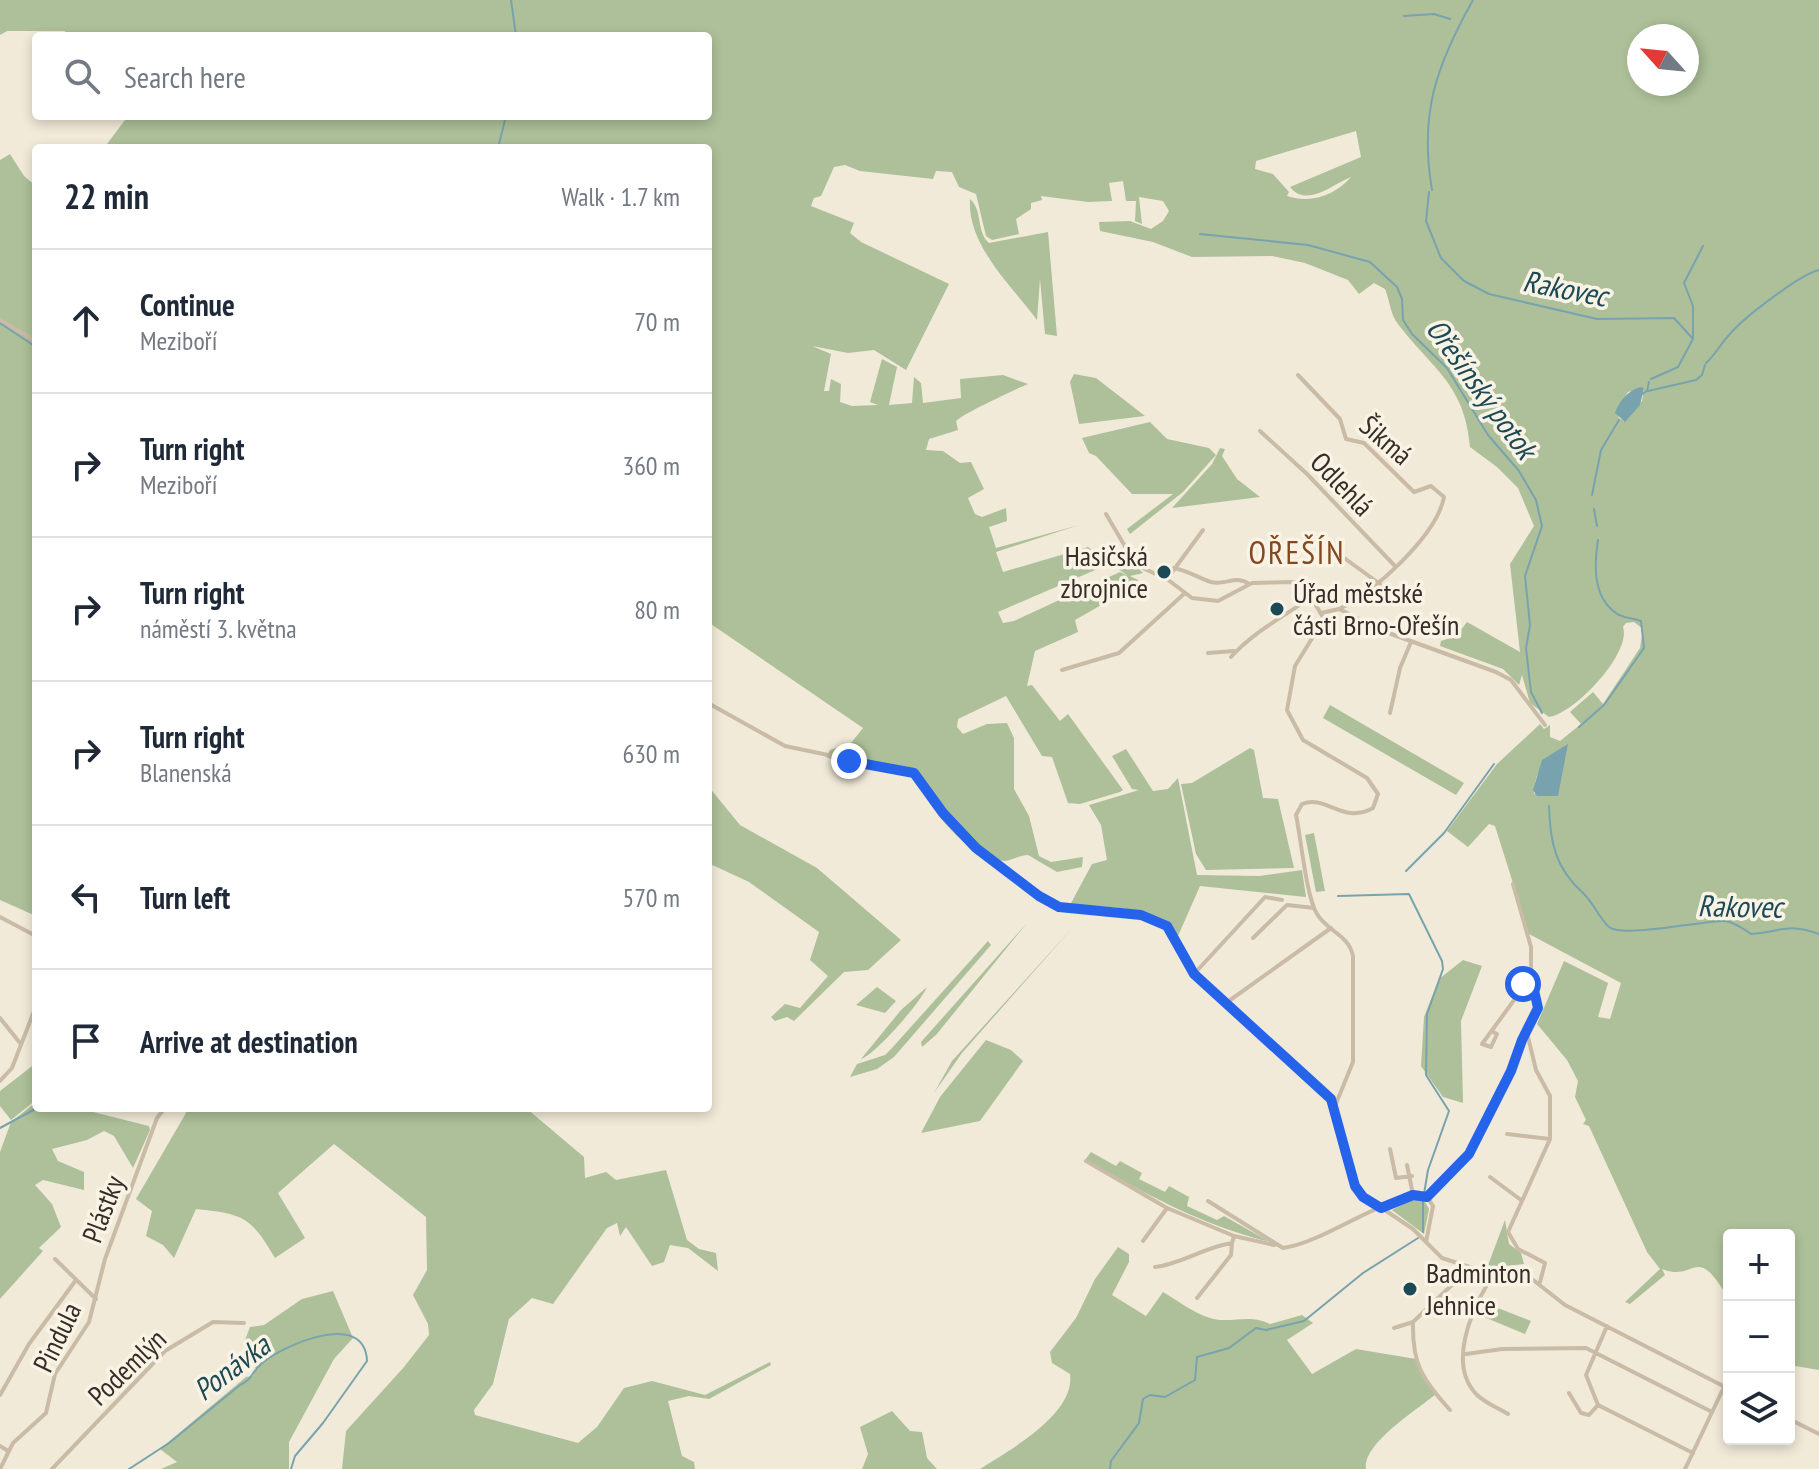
<!DOCTYPE html>
<html lang="en">
<head>
<meta charset="utf-8">
<style>
	body { margin:0; font-family:"PT Sans Narrow",sans-serif; background:#f2f2f3; color:#1f2937 }
	.controls { position:absolute; right:24px; bottom:24px; display:grid; overflow:hidden; border-radius:8px; box-shadow:0 4px 12px #0003 }
	.controls button { width:72px; height:72px; display:grid; place-items:center; padding:0; border:0; border-bottom:2px solid #e0e1e3; background:#fff; color:#1f2937; font:40px sans-serif }
	.compass { position:absolute; left:1627px; top:24px; width:72px; height:72px; border-radius:50%; background:#fff; box-shadow:0 4px 12px #0003; rotate:297deg }
	.stop { position:absolute; width:24px; height:24px; margin:-18px; border:6px solid #2563eb; border-radius:50%; background:#fff }
	.stop.end { background:#2563eb; border-color:#fff; box-shadow:0 2px 8px #0008 }
	.list { margin:0; padding:0; list-style:none }
	h2 { display:flex; justify-content:space-between; align-items:center; height:104px; margin:0; padding:0 32px; font-size:34px }
	h2 small { font-size:26px; font-weight:400; color:#747a83 }
	.list li { display:grid; grid-template-columns:52px 1fr auto; gap:24px; align-items:center; box-sizing:border-box; height:144px; padding:0 32px; border-top:2px solid #e0e1e3 }
	.list b { display:block; font-size:30px; white-space:nowrap }
	.list p { margin:0; font-size:26px; white-space:nowrap; color:#747a83 }
	.list em { font-size:26px; font-style:normal; color:#747a83 }
	.icon { flex:none; width:44px; height:44px; fill:none; stroke:currentColor; stroke-width:2; stroke-linecap:round; stroke-linejoin:round }
	.map { position:relative; flex:none; width:1819px; height:1469px; overflow:hidden }
	.search { position:absolute; background:#fff; box-shadow:0 4px 12px #0003; left:32px; top:32px; width:680px; height:88px; display:flex; align-items:center; gap:20px; box-sizing:border-box; padding:0 28px; border-radius:8px; color:#747a83; font-size:30px }
	.panel { position:absolute; background:#fff; box-shadow:0 4px 12px #0003; left:32px; top:144px; width:680px; height:968px; border-radius:8px }
	.map>svg:first-child { display:block }
	.green { fill:#adc099; fill-rule:evenodd }
	.water { fill:#78a3ae }
	.lines { fill:none; stroke-linecap:round; stroke-linejoin:round }
	.stream { stroke:#78a3ae; stroke-width:2 }
	.minor { stroke:#c9bba5; stroke-width:4 }
	.route { stroke:#2563eb; stroke-width:10 }
	.poi-dot { fill:#1c4956; stroke:#f9f3e5; stroke-width:3 }
	.labels { text-anchor:middle; stroke-width:7; stroke-linejoin:round; paint-order:stroke }
	.street-label { font-size:28px; fill:#352d27; stroke:#f9f3e5 }
	.poi-label { font-size:28px; fill:#352d27; stroke:#f9f3e5; text-anchor:start }
	.water-label { font-size:30px; font-style:italic; fill:#1c4956; stroke:#f9f3e5 }
	.quarter-label { font-size:32px; letter-spacing:2px; fill:#844820; stroke:#f9f3e5 }
</style>
</head>
<body>
<div class="map">
<svg width="1819" height="1469" viewBox="0 0 1819 1469">
	<rect width="100%" height="100%" fill="#f1ead9"/>
	<path class="green" d="M0,0h1819v1370l-30,-5v-130h-60v65c-34,-60 -32,-17 -67,-31l3,6 -35,29 -5,-2 35,-33 -13,-17 -58,-126 -6,-2 3,-4 -11,-23 3,-16 -11,-21 -30,-36 27,-63 44,22 -10,34 12,2 11,-36 -92,-49 -34,-108 -6,-2 -21,23 -21,-16 50,-67 43,-40 4,5 6,-4v12l10,4 21,-17 -11,-12 23,-20 10,12 37,-56 3,-19 -9,-7 -8,1 -3,4c9,26 -49,87 -74,90l-19,-14 -8,-28 -3,10 -16,-16 -63,-23 1,-5 15,-5 11,-14 53,30 -10,-88 24,-38 -16,-38 -21,-21 -27,-20c-5,-63 -38,-78 -72,-123 -8,-10 -8,-23 -13,-35l-11,-6 -15,11 -11,-14 -43,-17 -33,-7 -80,1 -39,-15 -53,-11 -1,-9 31,-1 21,8 12,-8 6,-10 -6,-10 -24,-4 3,27 -7,-3 1,-20h-10l-3,-20 -14,2 3,18 -24,1 -47,-6 1,4 -11,3v6l-15,10 3,15 -27,6 -6,-4 -10,-42 -17,-7 -7,-15 -16,-1 -3,8 -73,-8 -15,-6 -11,2 -13,29 -7,2 -3,8 43,17 -4,10 11,9 88,42 -43,86 -32,-20 -26,3 -36,-7 19,8 -7,37h5l2,-12 10,5 -1,18 12,4 26,-1 -8,-3 12,-43 15,8 -8,38 23,-2 2,-26 7,6 2,20 38,-5 -1,-19 43,-4 25,9c-12,5 -66,30 -72,37l2,9 -29,9 -3,11 17,1 17,12 11,-1 13,27 -16,9 7,16 7,3 24,-9 1,13 -18,6 7,21 83,-23 -83,27 7,20 85,-25 21,17 -111,48 5,11 11,-2 106,-49 8,4 -15,-11 11,-11 19,19 -13,3 8,4v4l-63,36 3,12 -43,19 -8,35 5,-1 28,36 8,-7 55,76 -3,2 -40,12 -12,-1 -16,-46 -10,-1 -36,-60 -48,23 -1,8 6,7 24,-10 20,-1 7,15v51l15,27 10,40 12,6 32,-5 -1,10 -25,5 -29,-17c-9,0 -16,6 -24,6 -40,-4 -72,-52 -91,-84l-62,-11 -25,-9 4,-7 21,-7 12,-15 -155,-106v-474h-604l24,-32h580v-80h-635l-9,-5h-57l-7,4zM1639,36h48v48h-48zM1356,131l5,26 -71,30c17,21 41,-2 61,-10 -15,18 -40,27 -64,19l2,-4 -16,-18 -18,-5 1,-8zM1644,388l-2,13 -17,20 -6,-3 -3,-7 12,-19zM1567,745l-8,34 -25,15c1,-28 13,-35 33,-49z
		M10,154l14,22 12,10v730l-36,-16v-740z
		M970,199c13,11 6,33 19,44l59,-11 9,104 -12,-2 -5,-55 -3,41c-26,-35 -70,-75 -67,-121z
		M1074,374l22,4 49,38 -66,8 -9,-42z
		M1150,422l17,17 42,9 7,7 -33,37 -53,42 -3,-5 46,-35h-41l-36,-38 -7,-3 -7,-15z
		M1220,448l5,1 -3,7 15,23 23,18 -88,11 40,-44z
		M1330,705l134,78 -8,12 -133,-77z
		M1250,748l4,2 9,48 15,1 16,69 -88,2 -10,-16 -15,-70 11,-1z
		M1126,749l27,42 15,-2 10,-11 19,97 62,1 43,-6 4,27 -106,-11 -22,50c-28,-33 -67,-28 -108,-31l22,-41 15,-4 -6,-35 -12,-20 50,-15 -7,-1 -20,-33z
		M708,786l32,39 77,43 84,72 -33,30 -24,2 -50,49 -7,-4 -12,4 -4,-4 14,-13 15,4 28,-32 -18,-16 9,-28 -70,-50 -41,-19z
		M1314,833l11,58 -9,1 -11,-57z
		M1027,923l-91,112 -14,12 -1,-5z
		M1074,926l-112,127 -28,40 18,-32z
		M988,941l3,4 -97,112 -17,12 -27,8 7,-13 28,-9 7,-7z
		M1463,960l19,6 -21,55 2,82 -20,-6 -22,-31 3,-49 15,-38z
		M877,987l19,14 -11,12 -29,-8z
		M927,987c-6,15 -52,68 -66,72l40,-49z
		M986,1040l25,10 12,11 -43,60 -59,12 19,-36z
		M36,1063v37l-25,20 -11,-14v-15z
		M36,1102v6h58l-1,4 56,14 1,4 -17,38 -19,-32 -10,-5 -17,9 -35,9 6,12 26,11v18l-41,-10 -8,5 17,19 9,23 -22,21 4,3 -43,48v-147l11,-30z
		M185,1108h341l58,49 1,21 21,-6 10,8 50,-10 21,70 12,9 17,4 2,18 -30,-23 -18,-3 -6,17 -12,4 -26,-39 -6,9 -3,-13 -10,5 -54,76 -21,-6 -23,21 -16,65 -19,26 1,5 103,28 19,-16 27,-39 28,-7 53,14 65,-33 1,3 -62,34 -20,-3 -21,5 14,55 12,6 1,7h-353l4,-38 58,-64 25,-32 -1,-11 -15,-29 14,-25 -1,-53 -92,-73 -56,49 27,45 -30,20c-24,-41 -31,-44 -79,-49l-22,49 -11,-13 -17,-9 6,-25 -16,-12 50,-86z
		M1091,1152l25,14 4,-5 22,12 -3,6 26,13 4,-6 20,11 -2,9 30,14 7,-4 46,26c-72,-18 -121,-47 -185,-82z
		M1415,1198l9,2 5,9 -5,25 -32,-24z
		M1505,1220l4,24 12,9 3,11 -37,4z
		M1118,1247l11,7v8l-17,33 34,21 17,-24c17,10 37,26 57,28 19,1 32,-5 50,4l32,-9 11,8 -26,17 25,34 44,-25 60,10 20,35c-18,15 -74,50 -70,75h-386c28,-18 96,-55 90,-95l-18,-11 -2,-11 26,-34 19,-39z
		M333,1291l20,47 -19,21 -45,83v27h-128l16,-7 -17,-13 86,-72 7,-1 3,-7 -12,-26 6,-16 14,-2 38,-26z
		M1485,1303l46,18 -6,13 -46,-19z
		M892,1411l18,20 12,1 5,26 10,11h-75l6,-15 -8,-27z"/>
	<path class="water" d="M1640,387l4,1 -4,17 -15,17 -10,-9c4,-12 13,-22 25,-26z
		M1568,744l-10,52h-21l-4,-6 9,-30z"/>
	<g class="lines">
		<path class="stream" d="M511,0l5,36
			M1404,16l30,-2 16,5
			M498,148l8,-32
			M1432,190c-13,-76 4,-124 41,-190
			M1429,192l-3,29 15,37 23,23 25,13 108,25 77,-1 19,21 -15,28 -27,12
			M1200,234l108,11 62,17 27,25 5,12 1,21 9,14 35,34 41,67 31,36 17,29 6,26 -17,50 5,49 -4,23 5,44 11,21
			M0,323l36,24
			M1693,338v-32l-9,-23 19,-37
			M1706,363c10,-9 15,-20 24,-29 14,-17 71,-60 89,-64
			M1648,391l48,-11 6,-5 3,-10
			M1642,394l5,-3 2,-9
			M1592,495l9,-45 18,-30
			M1594,509l3,17
			M1579,727l25,-22 40,-57 -3,-27c-9,-3 -19,-3 -25,-8 -24,-16 -22,-49 -18,-73
			M1549,806c1,36 6,62 34,87 10,9 16,25 26,34 13,11 93,-6 114,-6 10,0 21,8 28,13 32,-2 33,-12 68,0
			M1406,871l38,-38 50,-69
			M1338,896l71,-2 33,67 1,8 -16,45 -1,61 23,36 -21,59 -4,24
			M0,1128l37,-20
			M1423,1232v-32
			M129,1469l40,-26 71,-58c13,-6 11,-12 21,-21 22,-19 104,-55 106,-3l-44,62 -28,33 -4,13
			M1110,1469l1,-8 28,-38 4,-24 7,-4 15,2 30,-17 2,-23 32,-9 27,-20 10,2 38,-9 59,-48 55,-35"/>
		<path class="minor" d="M0,320l36,21
			M1298,375l42,44 6,20 18,4 50,49 17,-6 13,11c-7,38 -71,97 -105,112
			M1260,431l47,43 87,91
			M1106,514l30,51 31,14 25,19 26,3 34,-18 43,-1 13,10 16,27 -29,47 -8,44 16,30 64,38 11,16 -5,14c-30,17 -47,-14 -71,-4l-6,11c5,23 10,81 21,99 10,17 32,21 36,42v106l-18,44
			M1311,534l69,50
			M1174,568c15,3 24,10 37,14 14,4 25,-8 38,2
			M1167,579l36,-49
			M1321,613l18,-4 44,22 113,41 15,8 34,45
			M1208,653l26,-2
			M1231,657c23,-26 53,-40 80,-60
			M1062,670l57,-17 66,-60
			M708,703l77,43 129,27 29,40 33,35 63,48 28,12 78,8 22,10 27,48 137,125 12,55 15,38 55,37 29,29 43,14h38l42,33 164,84
			M1390,713l10,-45 11,-26
			M0,917l36,19
			M1253,938l34,-33 27,3
			M1194,974l71,-77 17,3
			M1226,1003l105,-75
			M0,1018l20,25
			M1493,1032l4,2 -6,13 -9,-3 49,-67
			M1527,1033l9,37 14,26v43l-42,93 10,17 27,14 -5,19
			M0,1081l12,-13 24,-62
			M1507,1134l43,5
			M1390,1149l6,29 16,-2
			M1086,1161l81,47 67,28 -2,7c-28,4 -50,21 -77,24
			M1407,1165l6,30
			M1490,1177l31,23
			M1427,1197l42,-43 69,-146 -7,-31v-30l-18,-63
			M1208,1201l75,47c44,-6 105,-57 144,-51
			M1234,1236l40,9
			M1143,1241l24,-33
			M1426,1242l7,-36 -5,-8
			M55,1259l41,40
			M1488,1283c-17,29 -40,81 -12,111 9,9 22,14 32,20
			M1197,1298l34,-43 1,-12
			M1413,1322c-1,42 9,57 37,88
			M1607,1326l-21,49 12,30 95,48
			M1394,1328l19,-6 43,-41 41,2 4,-2 3,-11
			M1466,1354l36,-5 84,-1 126,64
			M1569,1393l12,20 8,2 9,-10
			M0,1395l29,-51 47,-64
			M1789,1419l30,15
			M0,1446l8,5
			M0,1469l13,-26 33,-30 9,-39 34,-52 16,-63 52,-141 8,-10
			M52,1469l113,-118 48,-29 31,1
			M1685,1469l39,-82"/>
	</g>
	<g class="lines">
		<path class="route" d="M849,761l65,12 29,40 33,35 63,48 20,11 82,8 26,11 27,48 137,125 24,87 8,11 18,11 32,-13 14,2 42,-43 42,-83 11,-31 16,-32 -7,-31 -8,7"/>
	</g>
	<g class="poi-dot">
		<circle cx="1164" cy="572" r="8"/>
		<circle cx="1277" cy="609" r="8"/>
		<circle cx="1410" cy="1289" r="8"/>
	</g>
	<g class="labels">
		<g class="street-label">
			<text transform="translate(1386 440) rotate(41)" y="10">Šikmá</text>
			<text transform="translate(1342 484) rotate(46)" y="10">Odlehlá</text>
			<text transform="translate(103 1209) rotate(-69)" y="10">Plástky</text>
			<text transform="translate(57 1337) rotate(-64)" y="10">Pindula</text>
			<text transform="translate(127 1367) rotate(-44)" y="10">Podemlýn</text>
		</g>
		<g class="poi-label">
			<text x="1148" y="566" text-anchor="end">Hasičská<tspan x="1148" dy="32">zbrojnice</tspan></text>
			<text x="1293" y="603">Úřad městské<tspan x="1293" dy="32">části Brno-Ořešín</tspan></text>
			<text x="1426" y="1283">Badminton<tspan x="1426" dy="32">Jehnice</tspan></text>
		</g>
		<g class="water-label">
			<text transform="translate(1565 289) rotate(11)" y="10">Rakovec</text>
			<text transform="translate(1481 389) rotate(54)" y="10">Ořešínský potok</text>
			<text transform="translate(1740 907) rotate(1)" y="10">Rakovec</text>
			<text transform="translate(232 1368) rotate(-37)" y="10">Ponávka</text>
		</g>
		<g class="quarter-label">
			<text x="1297" y="564">OŘEŠÍN</text>
		</g>
	</g>
</svg>
<div class="controls">
<button>+</button>
<button>−</button>
<button><svg class="icon" aria-label="layers" viewBox="0 0 24 24"><path d="M12 4l9 5-9 5-9-5zM3 14l9 5 9-5"/></svg></button>
</div>
<svg class="compass" viewBox="-18 -18 36 36"><path d="M0-13l5 13h-10z" fill="#e53935"/><path d="M0 13l5-13h-10z" fill="#747a83"/></svg>
<div class="stop" style="left:1523px;top:984px"></div>
<div class="stop end" style="left:849px;top:761px"></div>
<div class="search"><svg class="icon" aria-label="search" viewBox="0 0 24 24"><circle cx="10" cy="10" r="6"/><path d="M15 15l6 6"/></svg>Search here</div>
<section class="panel">
<h2>22 min<small>Walk · 1.7 km</small></h2>
<ul class="list">
<li><svg class="icon" aria-label="ahead" viewBox="0 0 24 24"><path d="M12 20V5M6 11l6-6 6 6"/></svg><div><b>Continue</b><p>Meziboří</p></div><em>70 m</em></li>
<li><svg class="icon" aria-label="right" viewBox="0 0 24 24"><path d="M7 20v-9h11M14 6l5 5-5 5"/></svg><div><b>Turn right</b><p>Meziboří</p></div><em>360 m</em></li>
<li><svg class="icon" aria-label="right" viewBox="0 0 24 24"><path d="M7 20v-9h11M14 6l5 5-5 5"/></svg><div><b>Turn right</b><p>náměstí 3. května</p></div><em>80 m</em></li>
<li><svg class="icon" aria-label="right" viewBox="0 0 24 24"><path d="M7 20v-9h11M14 6l5 5-5 5"/></svg><div><b>Turn right</b><p>Blanenská</p></div><em>630 m</em></li>
<li><svg class="icon" aria-label="left" viewBox="0 0 24 24"><path d="M17 20v-9H6M10 6l-5 5 5 5"/></svg><div><b>Turn left</b></div><em>570 m</em></li>
<li><svg class="icon" aria-label="arrive" viewBox="0 0 24 24"><path d="M6 21V4h12l-3 4 3 4H6"/></svg><div><b>Arrive at destination</b></div></li>
</ul>
</section>
</div>
</body>
</html>
